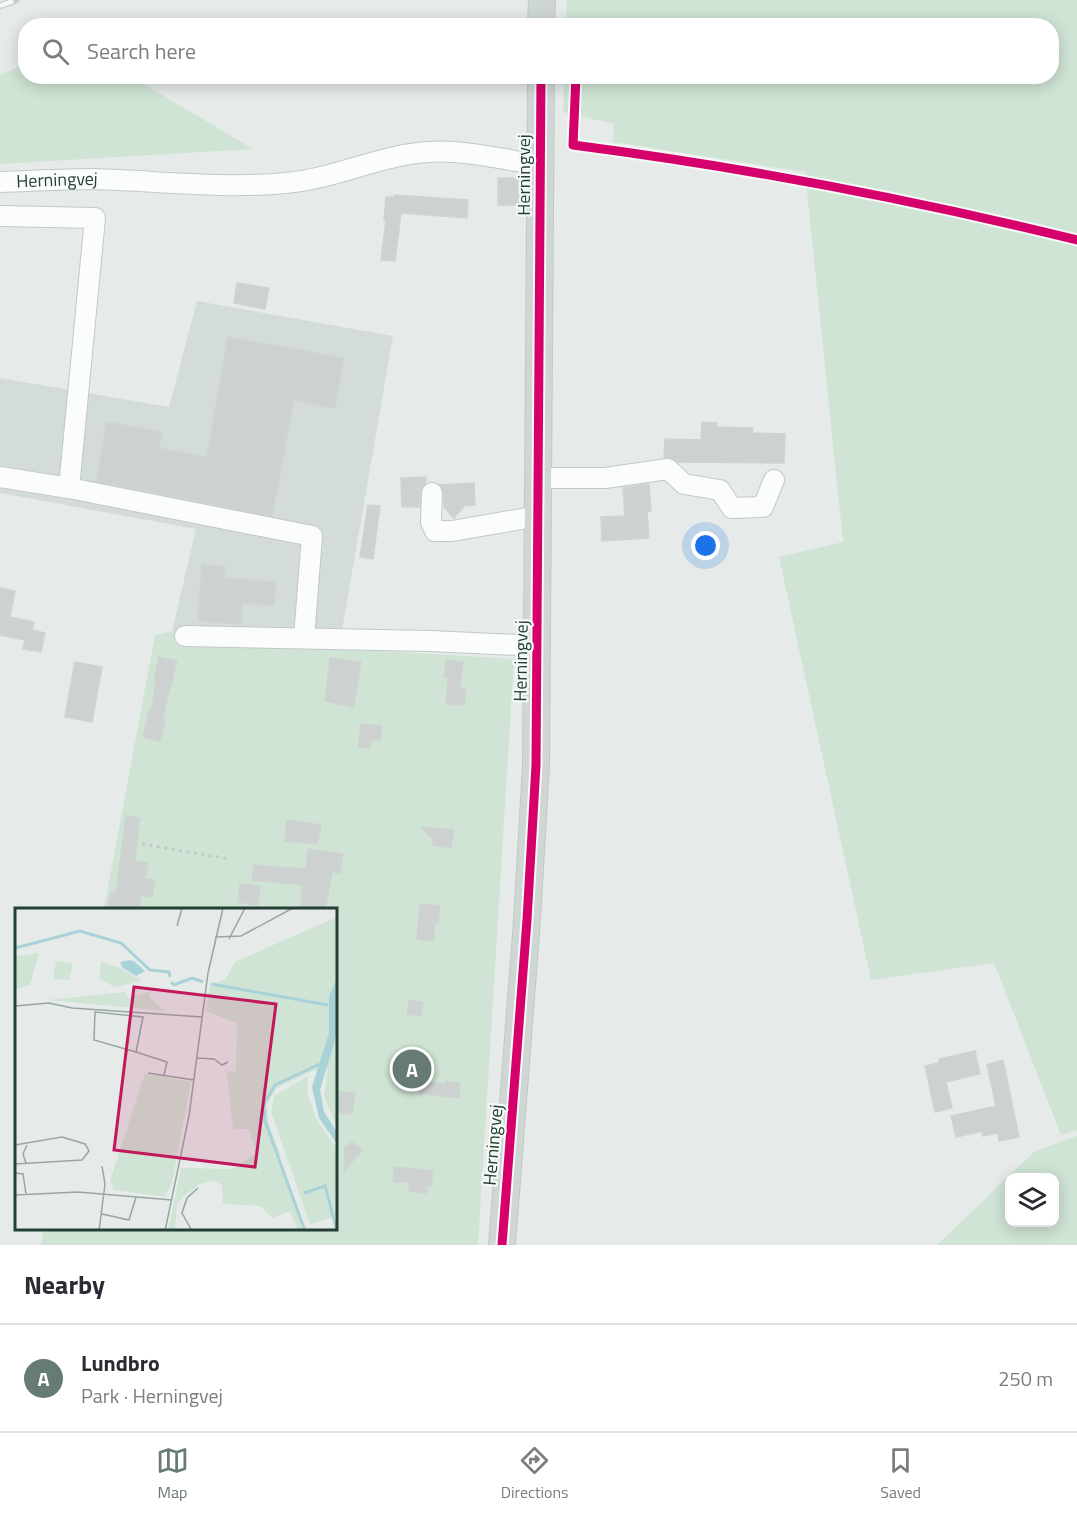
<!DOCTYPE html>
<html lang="en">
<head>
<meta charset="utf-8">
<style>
	body { margin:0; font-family:"Titillium Web",sans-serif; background:#f2f2f3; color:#2b2b33 }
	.controls { position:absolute; right:18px; bottom:18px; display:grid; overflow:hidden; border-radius:12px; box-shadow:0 3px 15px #0003 }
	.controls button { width:54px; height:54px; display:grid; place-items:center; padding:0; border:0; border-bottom:2px solid #e1e1e2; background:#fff; color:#2b2b33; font:30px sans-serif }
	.you { position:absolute; left:706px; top:546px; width:21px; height:21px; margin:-15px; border:4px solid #fff; border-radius:50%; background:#1a73e8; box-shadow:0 0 0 9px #1a73e833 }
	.badge { display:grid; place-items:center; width:39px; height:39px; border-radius:50%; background:#677b75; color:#fff; font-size:20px; font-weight:700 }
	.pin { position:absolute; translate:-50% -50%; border:3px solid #fff; box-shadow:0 2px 6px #0006 }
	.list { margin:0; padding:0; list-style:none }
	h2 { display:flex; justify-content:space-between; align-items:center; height:78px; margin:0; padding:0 24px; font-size:26px }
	h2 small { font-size:20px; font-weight:400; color:#7c7c81 }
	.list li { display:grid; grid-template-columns:39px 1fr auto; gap:18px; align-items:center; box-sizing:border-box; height:108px; padding:0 24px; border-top:2px solid #e1e1e2 }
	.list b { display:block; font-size:22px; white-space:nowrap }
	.list p { margin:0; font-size:20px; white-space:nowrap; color:#7c7c81 }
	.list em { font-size:20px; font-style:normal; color:#7c7c81 }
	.icon { flex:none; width:33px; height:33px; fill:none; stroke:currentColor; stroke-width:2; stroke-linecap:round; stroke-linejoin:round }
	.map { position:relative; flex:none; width:1077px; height:1245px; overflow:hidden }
	.search { position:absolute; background:#fff; box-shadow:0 3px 15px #0003; left:18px; right:18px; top:18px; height:66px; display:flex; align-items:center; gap:15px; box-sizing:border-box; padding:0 21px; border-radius:24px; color:#7c7c81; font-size:22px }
	.sheet { height:186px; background:#fff }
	nav { display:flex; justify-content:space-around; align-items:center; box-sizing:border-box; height:84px; border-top:2px solid #e1e1e2; background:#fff; font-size:16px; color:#7c7c81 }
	nav a { display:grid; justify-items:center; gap:3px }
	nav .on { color:#677b75 }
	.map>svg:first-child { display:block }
	.built { fill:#d4dcd9 }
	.green { fill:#cfe4d5; fill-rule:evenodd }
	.building { fill:#cdd2d0; stroke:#cfd4d2; stroke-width:1.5 }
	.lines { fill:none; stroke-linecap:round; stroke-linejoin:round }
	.minor-casing { stroke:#c3c8c6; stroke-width:22 }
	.major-casing { stroke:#c2cac7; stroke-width:28 }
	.path { stroke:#c2cac6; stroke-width:3; stroke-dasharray:3 4.5; stroke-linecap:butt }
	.minor { stroke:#fbfcfc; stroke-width:20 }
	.major { stroke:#ced7d4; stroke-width:26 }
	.rail-casing { stroke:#c8ccca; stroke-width:7 }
	.rail { stroke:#f5faf7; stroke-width:4.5; stroke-dasharray:14; stroke-linecap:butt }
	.cycleway-casing { stroke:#f5faf7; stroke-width:13 }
	.cycleway { stroke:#d6006c; stroke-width:9 }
	.labels { text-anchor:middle; stroke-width:4.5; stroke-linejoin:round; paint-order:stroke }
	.street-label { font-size:18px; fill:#233f36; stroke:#f5faf7 }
	.inset-river { fill:none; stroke:#a8d2d8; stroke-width:3 }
	.inset-road { fill:none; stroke:#98a6a1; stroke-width:1.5 }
	.view { fill:#c2185b; fill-opacity:0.15; stroke:#c2185b; stroke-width:3 }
	.inset-edge { fill:none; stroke:#233f36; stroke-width:3 }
</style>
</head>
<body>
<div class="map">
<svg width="1077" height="1245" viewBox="0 0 1077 1245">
	<rect width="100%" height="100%" fill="#e6ebe9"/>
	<path class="built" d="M197,301l196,35 -54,312 -167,-17 24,-102 -196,-36v-115l169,29z"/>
	<path class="green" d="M567,0h510v1130l-16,5 -67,-172 -123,17 -92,-423 64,-15 -38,-370 -192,-30 1,-18 -51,-12 1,-35 488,-1v-50l-486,-1z
		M25,64l1,12 106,1 121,72 -253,15v-89z
		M172,631l167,17 175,11 -36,586h-437l3,-16 292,-1v-319h-232l51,-274z
		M1077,1136v109h-140l98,-94zM1010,1178h44v44h-44z"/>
	<path class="building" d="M498,178h22v27h-22z
		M395,195l73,5 -1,18 -66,-5 -6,48 -14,-1 5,-40h-2l2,-23h8z
		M237,283l32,5 -4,21 -31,-6z
		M228,337l116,21 -9,50 -41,-8 -22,116 -176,-35 11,-59 55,10 -3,16 48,9z
		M702,422l15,1v4l36,1 -1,5 33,1 -1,29 -106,-1 -6,-4 -8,-1 1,-18 36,1z
		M426,477v5l-6,10v15h-18l-1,-29z
		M474,483l1,22 -11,1 -10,12 -10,-11v-14l-4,-8z
		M649,484l2,27h-4l2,27 -47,3 -1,-24 24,-1 -2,-28z
		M368,505l12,1 -7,53 -13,-2z
		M202,565l23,2 -1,11 52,4 -2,23 -32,-2 -1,21 -43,-3z
		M0,588l15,3 -5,26 24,5 -2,8 13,3 -4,19 -18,-3 2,-9 -25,-5z
		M159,657l18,4 -15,60 3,1 -5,19 -17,-4 6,-27 2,1 5,-29 -2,-1z
		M330,658l31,4 -7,45 -29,-6z
		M446,660l17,2 -3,26 6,1 -2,16 -18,-1 2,-27h-4z
		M75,662l27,5 -10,55 -27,-5z
		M361,724l21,2 -2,14h-9l-1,8 -12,-1z
		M126,816l14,2 -5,43 13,2 -3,16 10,1 -3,17 -11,-2 -2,14h-31l3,-17 5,1z
		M287,820l34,5 -4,19 -32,-3z
		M422,827l32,3 -3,18 -19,-3 1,-5z
		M308,849l35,5 -3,19 -8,-1 -7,37 -24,-2 1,-22 -50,-5 2,-15 52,4z
		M240,884l20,2 -2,19 -20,-3z
		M420,904l20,2 -2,17 -3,-1 -2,19 -16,-2z
		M409,1000l14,2 -2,14 -14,-2z
		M975,1051l5,23 -34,8 6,26 -17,4 -10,-46 14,-3v-4z
		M1003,1060l16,77 -20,4 -1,-8 -15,3 -1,-5 -26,6 -5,-21 45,-10 -9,-41z
		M420,1081l26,3v-3l14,2 -1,15 -40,-4z
		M336,1091l19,2 -3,21 -16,-2z
		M352,1142l10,8 -18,21 1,-25h3z
		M394,1167l39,4 -2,15h-4v7l-18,-2 1,-9h-17z"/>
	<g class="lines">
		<defs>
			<g id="minor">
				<path id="s1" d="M0,182c32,-1 64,-3 95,-3 64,2 128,10 191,4 48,-4 94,-28 142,-31 35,-3 77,8 112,13"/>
				<path d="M0,216l95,2 -26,270"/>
				<path d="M0,477l69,11 243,48 -8,102"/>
				<path d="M539,478h66l63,-9 16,15 36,6 12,18 31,-1 11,-27"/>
				<path d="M432,493l-1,29 4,9h17l87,-15"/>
				<path d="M185,636l246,5 107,5"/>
			</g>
			<path id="major" d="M541,26l1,-26
				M502,1245l25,-325 9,-155 5,-689"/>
		</defs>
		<use href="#minor" class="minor-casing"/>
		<use href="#major" class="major-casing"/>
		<path class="path" d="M142,844l88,15"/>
		<use href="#minor" class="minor"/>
		<use href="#major" class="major"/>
		<defs>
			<path id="rail" d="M0,6l16,-6"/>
		</defs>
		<use href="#rail" class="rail-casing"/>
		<use href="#rail" class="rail"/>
		<defs>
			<path id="cycleway" d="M576,76l-3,69c169,22 338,54 504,95
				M502,1245l25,-325 9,-155 5,-689"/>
		</defs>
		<use href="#cycleway" class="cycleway-casing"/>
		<use href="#cycleway" class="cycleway"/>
	</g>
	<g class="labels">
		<g class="street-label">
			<text transform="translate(524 175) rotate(-90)" y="6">Herningvej</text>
			<text dy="6" stroke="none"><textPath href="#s1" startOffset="57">Herningvej</textPath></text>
			<text transform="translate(521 661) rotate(-89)" y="6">Herningvej</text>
			<text transform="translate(493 1145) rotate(-85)" y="6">Herningvej</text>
		</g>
	</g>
	<g transform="translate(15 908)">
		<rect width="322" height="322" fill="#e6ebe9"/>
		<path d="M322,9v211l-13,-32 4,-28 -16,3 -35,17 -10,16 2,21 12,31 -10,-2 6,3 26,73h-5l-8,-19 -18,7 -12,-12 -37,-2 -1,-19 -8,-4 -14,3 -15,11 -8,9 -2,26 -7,1 13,-63 52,1 23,-16 -7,-24h-16l-6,-57 9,-1 1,-48 -31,-12 4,-26 15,-5 10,-18zM24,45l-9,32 -15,4v-33zM41,53l17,3 -4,16 -16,-1zM86,53l19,7 22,13 -28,6 -15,-9zM110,84l3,6 21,-6 2,7 14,12 -117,-11zM130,165l46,9 -19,101 -7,14 -51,-7 -4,-9zM293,168l-1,16 9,27 22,31 -1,66 -27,8 -39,-112 3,-16z" fill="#cfe4d5"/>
		<path d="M115,52l5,2 10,9 -9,5 -13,-8 -3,-6zM322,70v55l-17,57 4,22 13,20v12l-18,-26 -7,-31 17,-54v-37z" fill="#a8d2d8"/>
		<path class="inset-river" d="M0,40l65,-17 41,12 29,27 19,2 1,5M156,74l3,3 18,-7 11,4M196,76l117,21M289,285l21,-7 12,45M290,323l-40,-110 -1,-17 11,-19 45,-21"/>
		<path class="inset-road" d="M162,18l5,-18M200,29l26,-1 52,-28M214,31l16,-31M0,98l34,-3 23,5 130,9M121,144l-42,-12 1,-28 48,5 -7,35 31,10 -3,13M182,150l17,1 8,6 6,-3M133,165l46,7M0,237l47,-8 23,7 4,7 -7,9 -67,4M11,255l-3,-9 4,-9M0,265l8,1 3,20M0,287l63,-3 94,8M87,306l27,6 7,-23M84,323l6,-47 -3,-18M150,323l24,-115 19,-143 15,-65M177,323l-10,-18 5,-15 11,-10"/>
		<path class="view" d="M119,79l142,17 -21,163 -141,-17z"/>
		<rect width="322" height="322" class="inset-edge"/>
	</g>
</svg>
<div class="controls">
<button><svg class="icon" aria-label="layers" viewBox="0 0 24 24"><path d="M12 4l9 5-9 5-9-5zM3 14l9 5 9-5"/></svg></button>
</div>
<div class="you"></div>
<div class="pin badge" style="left:412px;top:1069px">A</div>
<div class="search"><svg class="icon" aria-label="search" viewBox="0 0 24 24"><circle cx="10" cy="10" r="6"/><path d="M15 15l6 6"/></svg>Search here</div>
</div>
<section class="sheet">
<h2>Nearby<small></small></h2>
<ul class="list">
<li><span class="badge">A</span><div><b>Lundbro</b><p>Park · Herningvej</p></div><em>250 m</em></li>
</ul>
</section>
<nav>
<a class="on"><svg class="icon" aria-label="map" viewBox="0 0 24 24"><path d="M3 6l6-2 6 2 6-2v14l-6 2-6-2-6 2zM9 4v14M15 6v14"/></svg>Map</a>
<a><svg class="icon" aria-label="directions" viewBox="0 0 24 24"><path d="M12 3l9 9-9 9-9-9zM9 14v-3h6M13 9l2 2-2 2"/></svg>Directions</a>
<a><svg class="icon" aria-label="saved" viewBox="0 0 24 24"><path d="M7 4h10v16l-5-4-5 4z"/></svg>Saved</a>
</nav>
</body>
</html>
